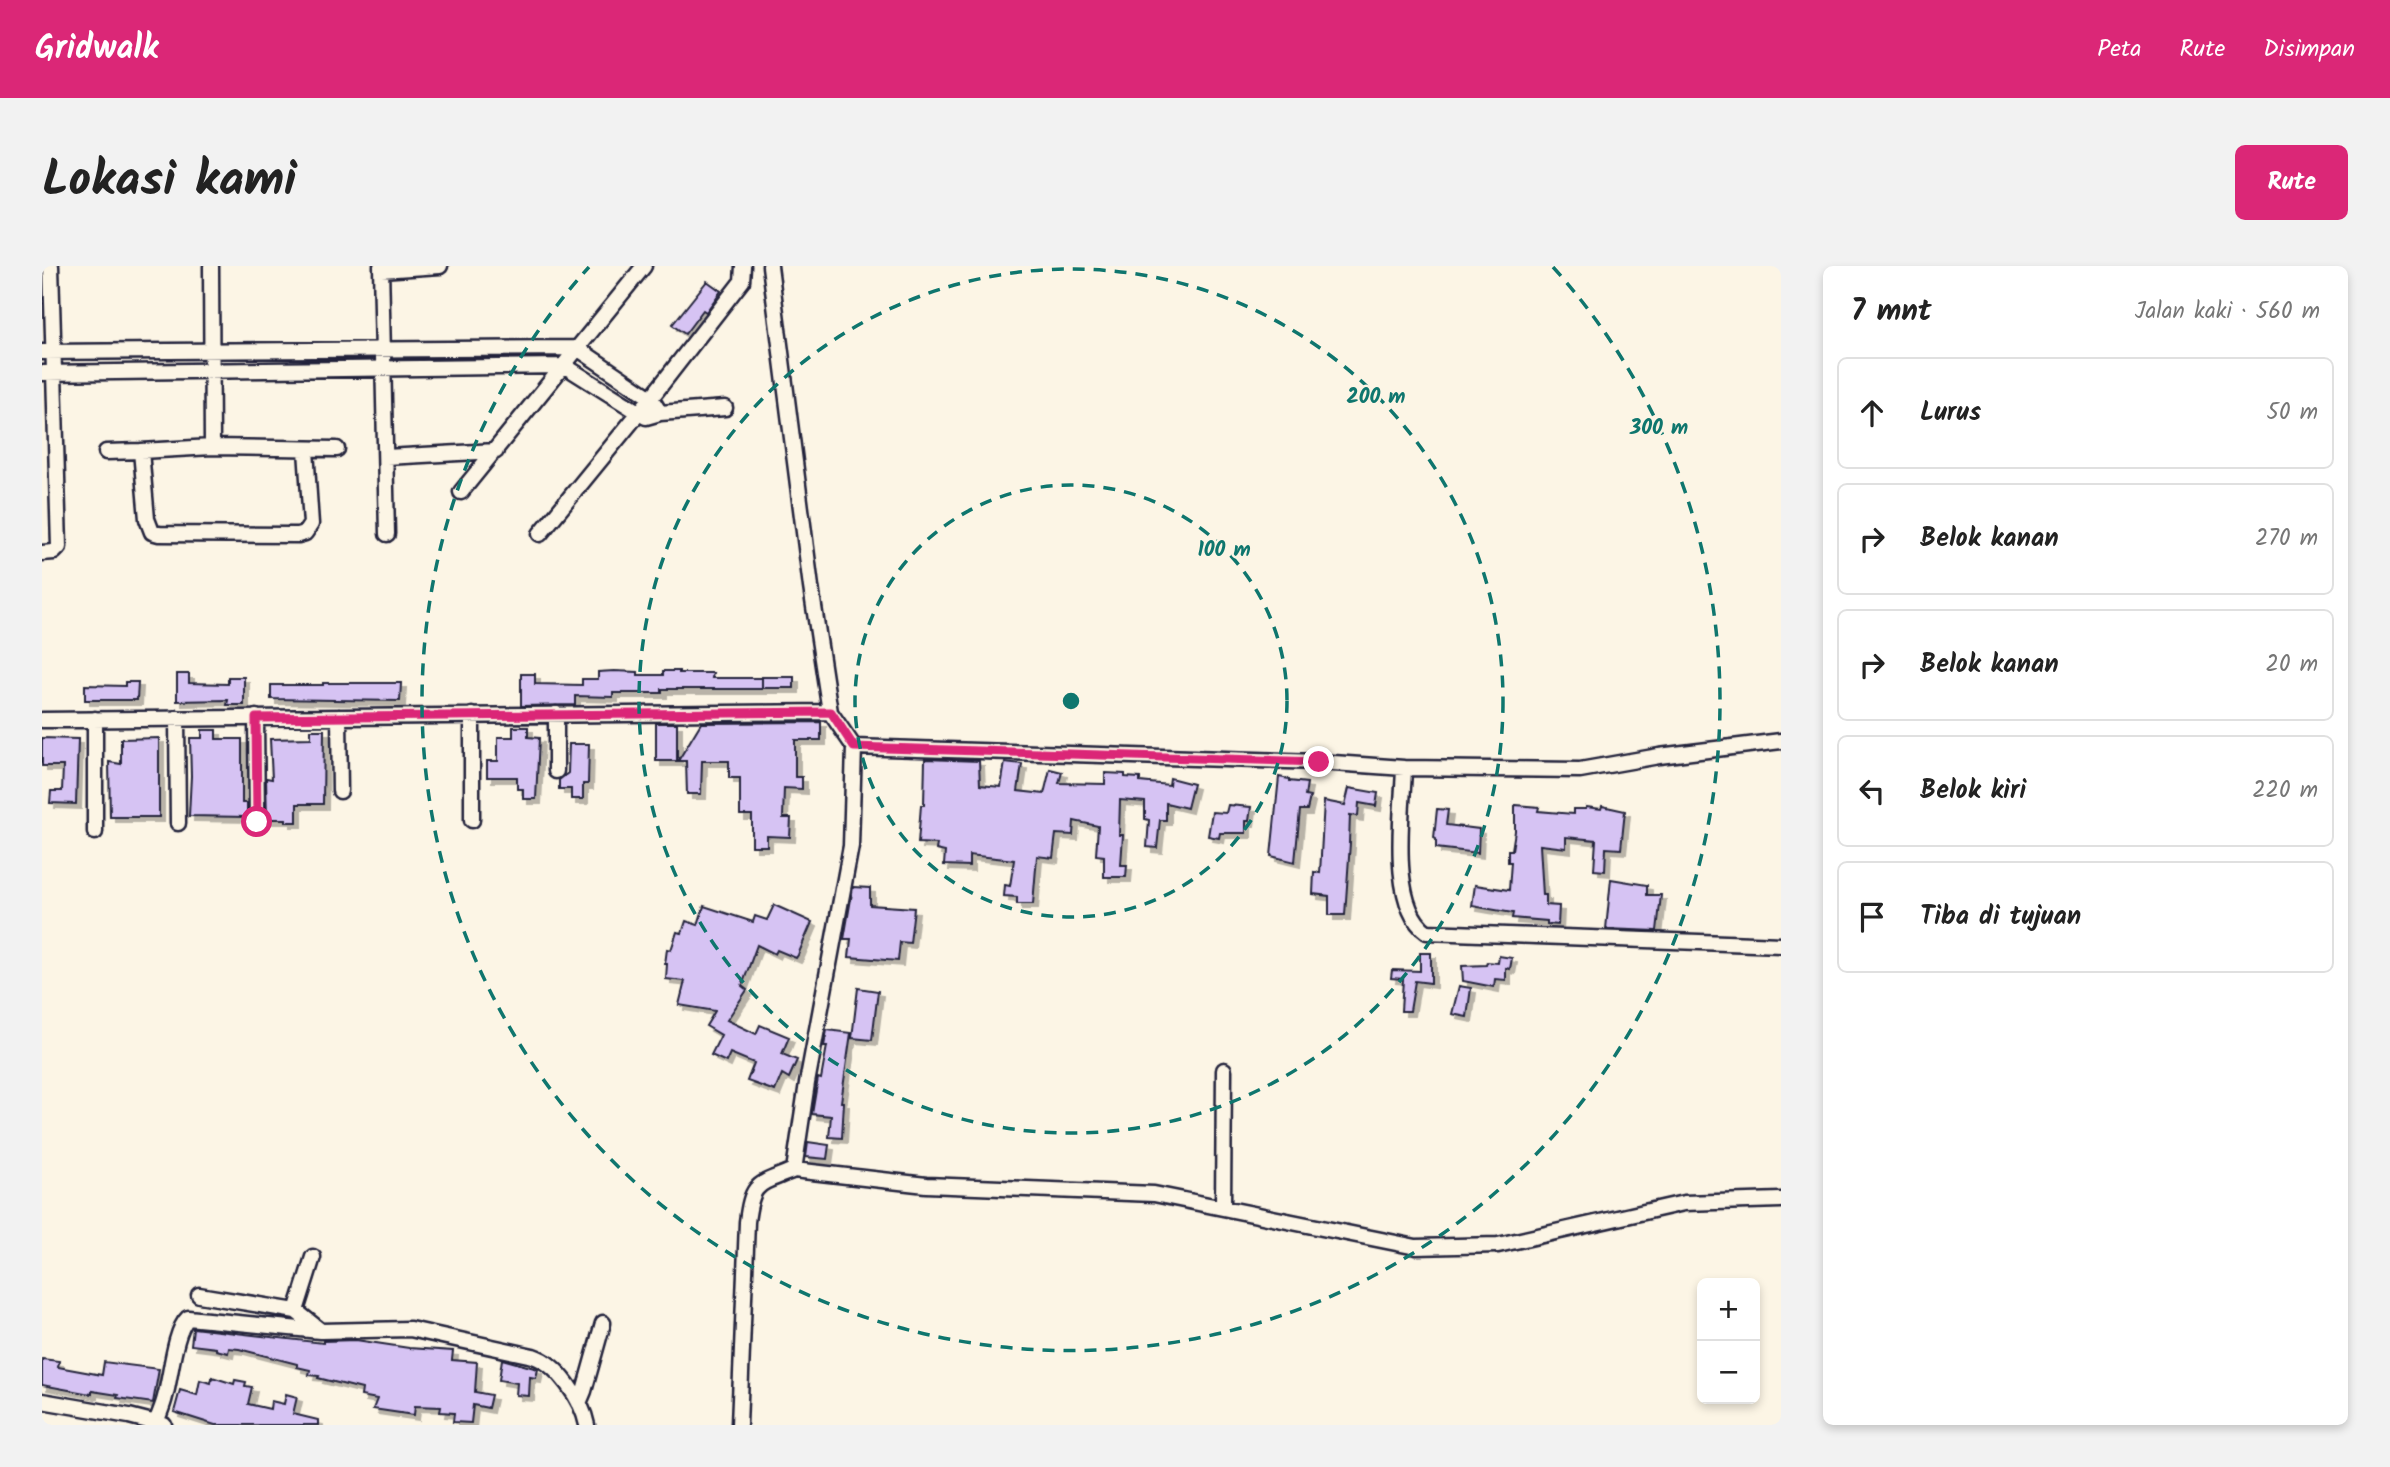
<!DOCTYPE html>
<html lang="id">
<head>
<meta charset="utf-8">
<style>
	body { margin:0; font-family:Kalam,sans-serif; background:#f2f2f2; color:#222 }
	.controls { position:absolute; right:21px; bottom:21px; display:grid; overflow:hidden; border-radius:10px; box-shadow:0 4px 10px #0003 }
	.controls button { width:63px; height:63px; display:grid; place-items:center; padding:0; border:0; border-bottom:2px solid #e0e0e0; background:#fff; color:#222; font:35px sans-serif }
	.stop { position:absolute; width:21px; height:21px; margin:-16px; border:5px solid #db2777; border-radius:50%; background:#fff }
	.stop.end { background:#db2777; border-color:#fff; box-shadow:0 2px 7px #0008 }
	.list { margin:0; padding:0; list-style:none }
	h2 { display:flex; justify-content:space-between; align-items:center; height:91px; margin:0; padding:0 28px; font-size:30px }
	h2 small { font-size:23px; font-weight:400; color:#767676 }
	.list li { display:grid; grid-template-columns:46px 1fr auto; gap:21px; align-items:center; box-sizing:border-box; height:112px; margin:0 14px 14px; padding:0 14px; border:2px solid #e0e0e0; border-radius:10px }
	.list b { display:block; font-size:26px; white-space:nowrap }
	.list em { font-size:23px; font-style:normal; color:#767676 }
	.icon { flex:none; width:38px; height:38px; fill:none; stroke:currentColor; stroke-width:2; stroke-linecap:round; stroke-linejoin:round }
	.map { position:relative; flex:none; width:1739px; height:1159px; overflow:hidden; border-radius:10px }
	header { display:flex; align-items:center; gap:42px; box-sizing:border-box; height:98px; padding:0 35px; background:#db2777; color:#fff }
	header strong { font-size:33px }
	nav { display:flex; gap:38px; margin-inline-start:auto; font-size:24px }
	.intro { display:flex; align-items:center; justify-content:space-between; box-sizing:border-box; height:168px; padding:0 42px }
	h1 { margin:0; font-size:49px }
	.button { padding:18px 32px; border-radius:10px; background:#db2777; color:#fff; font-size:24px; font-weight:700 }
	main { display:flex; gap:42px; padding:0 42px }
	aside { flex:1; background:#fff; border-radius:10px; box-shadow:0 4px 10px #0003 }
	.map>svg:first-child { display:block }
	.building { fill:#d6c3f3; stroke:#22223b; stroke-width:2; filter:url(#shadow) }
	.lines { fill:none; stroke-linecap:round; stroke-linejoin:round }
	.minor-casing { stroke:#22223b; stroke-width:19 }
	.minor { stroke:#fcf5e5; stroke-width:14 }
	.route { stroke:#db2777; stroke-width:9 }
	.ring { fill:none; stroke:#0f766e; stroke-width:3.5; stroke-dasharray:12 9 }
	.centre { fill:#0f766e; stroke:#fcf5e5; stroke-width:3.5 }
	.ring-label { font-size:21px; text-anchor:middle; font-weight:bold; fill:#0f766e; stroke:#fcf5e5; stroke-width:5; stroke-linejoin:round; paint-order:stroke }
</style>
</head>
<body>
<header>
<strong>Gridwalk</strong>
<nav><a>Peta</a><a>Rute</a><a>Disimpan</a></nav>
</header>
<div class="intro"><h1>Lokasi kami</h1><a class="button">Rute</a></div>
<main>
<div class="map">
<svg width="1739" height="1159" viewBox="0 0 1739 1159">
	<defs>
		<filter id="shadow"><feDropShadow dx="5" dy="5" stdDeviation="0" flood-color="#0004"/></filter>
	</defs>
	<rect width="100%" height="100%" fill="#fcf5e5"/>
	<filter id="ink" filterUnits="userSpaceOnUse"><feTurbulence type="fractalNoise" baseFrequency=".0143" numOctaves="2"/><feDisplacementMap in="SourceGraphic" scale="14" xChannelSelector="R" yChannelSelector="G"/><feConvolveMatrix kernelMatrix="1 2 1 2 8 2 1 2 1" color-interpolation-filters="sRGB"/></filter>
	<g filter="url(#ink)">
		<path class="building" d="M665,15l14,10 -15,21 -3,-2 -18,24 -13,-9z
			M572,405l24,1v3h25v-4h16v2h34l-1,5h50v11h-100v4h-49v4l-38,-1v9l-54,1v-32h14v10l47,1v-6h16v-7z
			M135,408h12v9l39,1v-7h16v28h-17l1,-5 -51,1z
			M720,411h32v11h-32z
			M83,416h13l-1,18h-52v-15l40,1z
			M281,417h78l-1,18 -129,-2v-14h52z
			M779,456v18h-26v37h7v12l-18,-1 -1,30h8l-1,19 -23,-1v10h-15v-31h-12v-37h-11v-17h-27l-1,33h-14l-1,-33h-8l23,-38z
			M614,457h21v38h-21z
			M471,461h15v10l11,1 -3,61h-13v-10h-6v-12h-30v-16h11v-24h15z
			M160,464h14v9h26v64h5v14l-58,-1 2,-40 -1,-38h12z
			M269,464h13l-1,74h-26v18h-11v-3h-19l-1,-41 6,1 -2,-40 41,-1z
			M0,472l36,1 -2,65 -26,-1 1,-12h11l1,-25h-21z
			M117,472v79h-49l-1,-55 12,2v-25z
			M527,478h20l-1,40h-5v15h-12v-10h-12v-9l9,-7z
			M883,493l54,2 1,24 21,2 4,-25 17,2 -4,27 26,3 6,-25 12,3 -3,11 46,1v-11l20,1v3l15,1v4l29,3 1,-7 23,6 -6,24 -21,-5v17h-6l-3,28 -10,-1 2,-27 -4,-1v-17l-25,-2 -1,35h4l-2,30h6l-1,12h-22v-21l-8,-1 2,-29 -24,-5 -1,14 -17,-1 -3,24 -16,-2 -4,48h-16v-7l-13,-1 1,-11 5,1 4,-26 -45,-5v11l-25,-1 1,-13 -9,-2 1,-6 -19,-1 3,-38h3z
			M1237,511l10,2v2l18,2 -2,13 5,1 -3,13h-7l-5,52 -24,-6z
			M1307,522l29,5 -2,13 -17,-3 -1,13 -8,-1 -1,28h1l-5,72h-16v-19l-16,-2 1,-22 6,1 4,-72 21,4z
			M1186,539l23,2 -2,14h-3v12h-26l-1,5 -11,-2 4,-24 14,1z
			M1473,539l24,2 -1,4 35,3v-5h13v-2l15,2 1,-3 23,5 -4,38 -15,-1 -1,23 -11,-1 2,-30 -30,-3v11l-26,-3 3,50h3v10l13,1 -1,19 -11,-1v-3l-35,-3 1,-5 -41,-7 3,-21 34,5 2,-28h-3v-12h4l3,-19z
			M1395,543l11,1 -2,15 33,4 -1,24 -42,-5v-9l-2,-1z
			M1569,613l36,6v10h14l-4,36 -51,-2z
			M811,621l17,1v17l44,3 -4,35 -10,-1 -2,19 -49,-4 2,-18h-7z
			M732,639l38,17 -14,33 -2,3 -19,-8 -2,4 -18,-9 -15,41 5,4 -20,30 29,14 4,-9 29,12 -7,17 15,6 -8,18 -7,-4 -7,17 -28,-10 7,-18 -24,-10 -4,9 -15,-7 10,-20 -15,-9 9,-15 -36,-6 6,-24 -19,-2 1,-15h-2l2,-15 4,1 6,-18 5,1 4,-12 12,4 6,-19 49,16 2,-6 12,4z
			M1378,687h11v30l-16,-2 -5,30h-9l2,-32 -12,-1 1,-8 28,1z
			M1457,690l13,2 -2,11 -4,-1v12l-11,-1 -1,8 -31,-6 -1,-15 24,-1 1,-3 11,1z
			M1417,720l12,2 -4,29 -15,-3z
			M816,722l20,3 -6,49 -20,-2z
			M785,764l24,3 -10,69h3l-2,36 -13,-1 2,-21 -19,-2 6,-36 3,1 6,-33h-3z
			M766,876l21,3 -2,14 -21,-2z
			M151,1062l130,15v-2l33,-1 53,8 44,3 -1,9 25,2 -2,30 16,3 -3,13 -15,-3 -2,18 -18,-1 1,-9 -14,-1 1,-5 -26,-1 -1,9 -41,-6 4,-10 -16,-3 1,-7 -44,-11 1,-2 -10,-1 1,-5 -13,-3v-3l-58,-15 -10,-1 -1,5 -12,-3v-2l-25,-3z
			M0,1093l17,2 -1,6 44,8 2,-13 55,7 -6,34 -36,-5 1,-3 -26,-4v3l-7,-1 -43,-8z
			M460,1093l36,10 -2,9 -6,-1 -1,19 -13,-1 1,-12 -18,-3z
			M170,1111l22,7 1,-4 11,2 -1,4 7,1 -4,17 22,5 1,-8 13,3 2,-10 11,3 -4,17 25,6v5h-103l-41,-13 6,-22 17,5 3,-15 11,3z"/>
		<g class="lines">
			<defs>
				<path id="minor" d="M169,0l1,181 125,2
					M339,0l6,268
					M339,4l59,-4
					M0,86l535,-4 74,50 9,15
					M0,107l523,-7 81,51 14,-4 65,-5
					M99,185l71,-4
					M64,186l35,-1 6,68 5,13 7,2 139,1 7,-2 6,-9 -5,-74
					M344,191l110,-6
					M419,226l183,-226
					M498,268l111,-136 91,-117 1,-15
					M0,287l12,-1 5,-5 -8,-281
					M514,448v57
					M214,451l1,105
					M297,451l1,74
					M135,452l1,105
					M53,453v113
					M0,454l788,-8
					M812,481l465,15 85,6 176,2 79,-14 122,-15
					M1362,502c-1,41 -16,137 23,164l354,13
					M430,554v-105
					M752,904l132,15 228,9 262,53 82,-2 186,-42 97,-3
					M1181,941l1,-137
					M157,1029l97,16 25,20 89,-2 123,27c25,8 49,44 54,69
					M254,1045l17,-54
					M0,1135l87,15 35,9
					M537,1137l5,-12 19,-68
					M114,1157c3,-9 7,-17 9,-26 6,-20 9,-66 23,-79l132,13
					M697,1159l8,-203c5,-41 11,-37 47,-52l13,-87 44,-237 3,-99 -24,-35 -19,-125 -41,-321"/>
			</defs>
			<use href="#minor" class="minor-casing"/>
			<use href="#minor" class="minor"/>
		</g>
	</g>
	<g class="lines" filter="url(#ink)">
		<path class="route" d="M215,556l-1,-104 575,-6 23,35 465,15"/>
	</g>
	<g class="ring">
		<circle cx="1029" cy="435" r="216"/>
		<circle cx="1029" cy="435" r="432"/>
		<path d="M1511 1A649 649 0 1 1 547 1"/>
	</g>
	<circle cx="1029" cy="435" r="10" class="centre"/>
	<g class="ring-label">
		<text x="1334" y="137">200 m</text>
		<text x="1617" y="168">300 m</text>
		<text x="1182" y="290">100 m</text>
	</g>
</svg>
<div class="controls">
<button>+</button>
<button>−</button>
</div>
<div class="stop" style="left:215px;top:556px"></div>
<div class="stop end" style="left:1277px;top:496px"></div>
</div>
<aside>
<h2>7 mnt<small>Jalan kaki · 560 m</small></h2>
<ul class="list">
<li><svg class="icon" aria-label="ahead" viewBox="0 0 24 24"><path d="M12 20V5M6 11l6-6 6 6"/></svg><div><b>Lurus</b></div><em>50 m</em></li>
<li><svg class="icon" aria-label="right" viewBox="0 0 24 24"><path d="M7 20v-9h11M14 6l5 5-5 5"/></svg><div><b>Belok kanan</b></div><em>270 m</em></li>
<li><svg class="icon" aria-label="right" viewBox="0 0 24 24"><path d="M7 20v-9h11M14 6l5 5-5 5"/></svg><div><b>Belok kanan</b></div><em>20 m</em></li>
<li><svg class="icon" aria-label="left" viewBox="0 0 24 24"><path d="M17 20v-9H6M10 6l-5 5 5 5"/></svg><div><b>Belok kiri</b></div><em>220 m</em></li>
<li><svg class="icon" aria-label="arrive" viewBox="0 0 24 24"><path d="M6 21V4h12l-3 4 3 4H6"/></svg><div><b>Tiba di tujuan</b></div></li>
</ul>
</aside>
</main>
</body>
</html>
